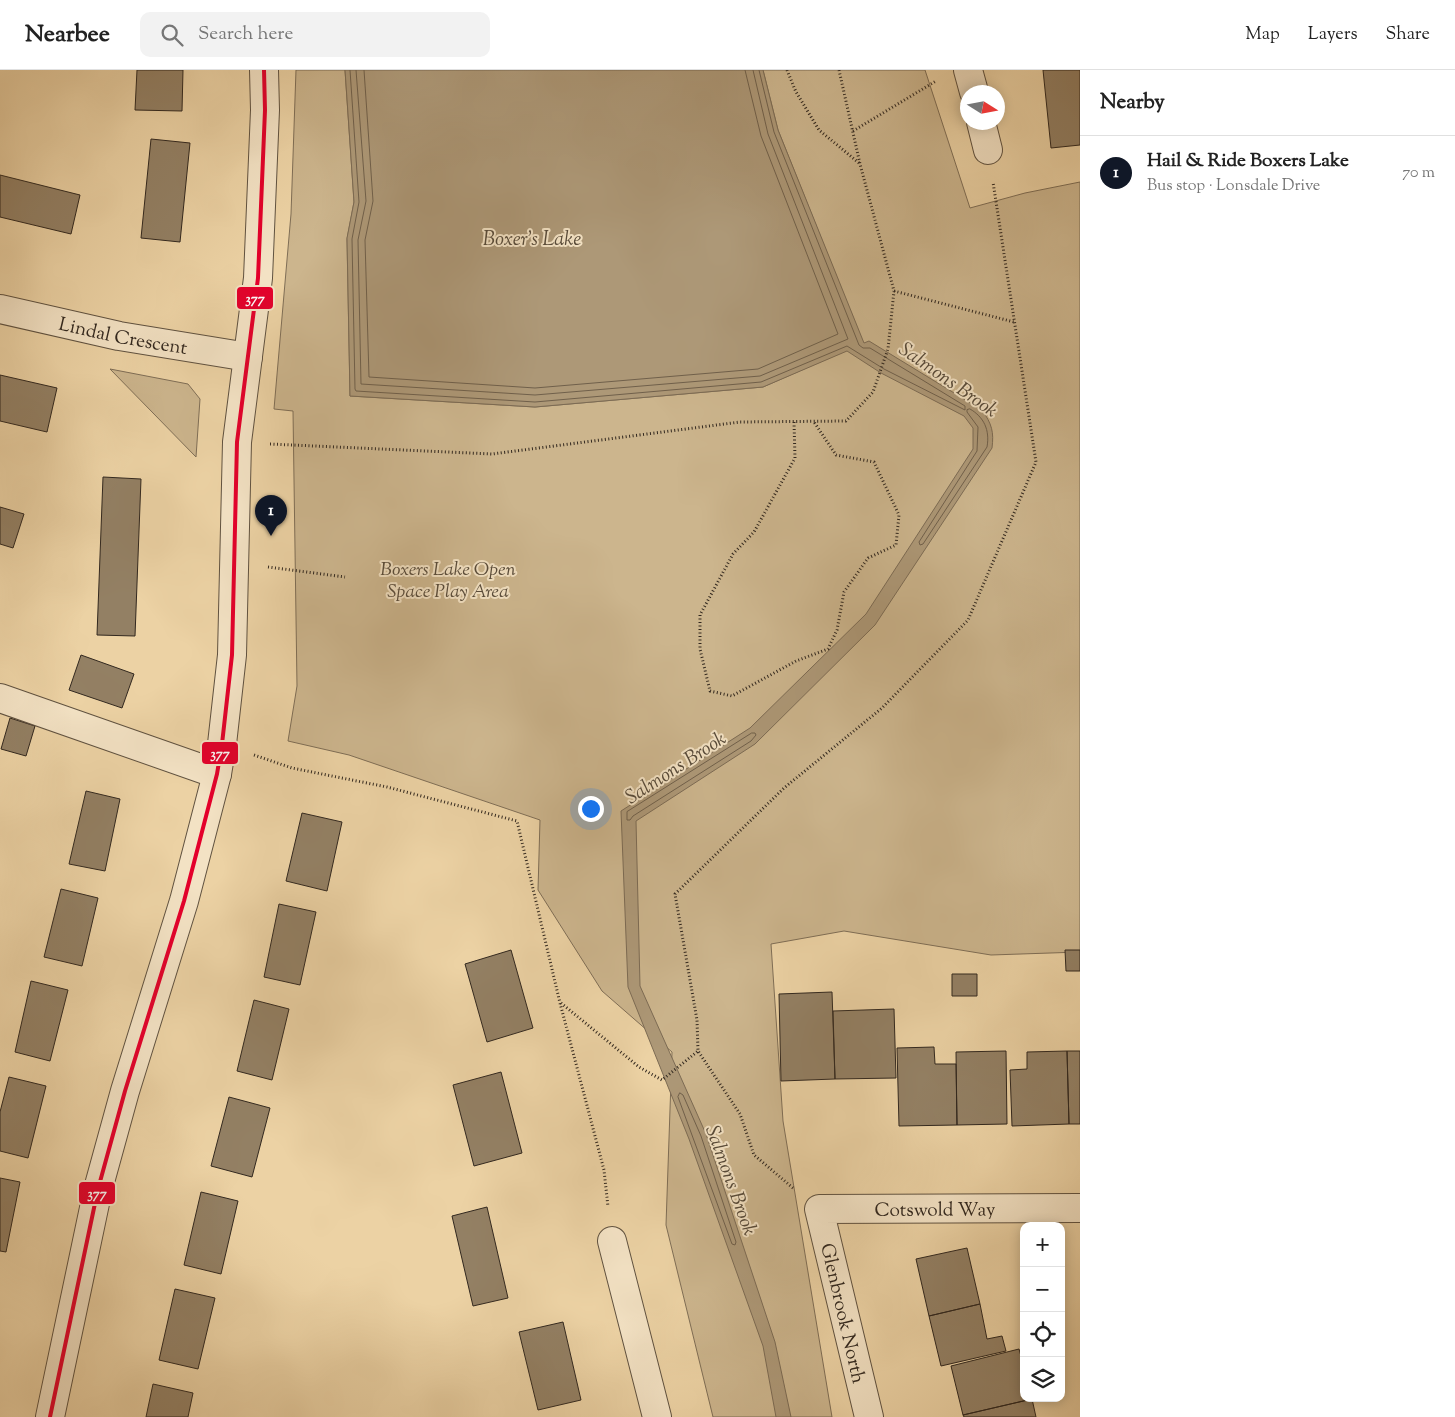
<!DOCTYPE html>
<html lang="en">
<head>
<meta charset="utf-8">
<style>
	body { margin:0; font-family:"Sorts Mill Goudy",serif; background:#f2f2f2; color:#222 }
	.controls { position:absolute; right:15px; bottom:15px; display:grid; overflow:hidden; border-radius:10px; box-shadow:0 2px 12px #0003 }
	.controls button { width:45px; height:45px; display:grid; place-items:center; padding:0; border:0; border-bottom:1px solid #e0e0e0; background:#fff; color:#222; font:25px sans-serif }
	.compass { position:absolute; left:960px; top:15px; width:45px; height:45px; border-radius:50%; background:#fff; box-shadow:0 2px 12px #0003; rotate:101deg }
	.you { position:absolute; left:590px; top:738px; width:18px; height:18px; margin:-12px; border:4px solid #fff; border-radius:50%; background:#1a73e8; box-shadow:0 0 0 8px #1a73e833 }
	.badge { display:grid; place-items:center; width:32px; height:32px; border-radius:50%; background:#111827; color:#fff; font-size:16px; font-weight:700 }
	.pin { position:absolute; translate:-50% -41px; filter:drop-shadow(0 1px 2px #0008) }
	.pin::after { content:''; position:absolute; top:26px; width:18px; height:15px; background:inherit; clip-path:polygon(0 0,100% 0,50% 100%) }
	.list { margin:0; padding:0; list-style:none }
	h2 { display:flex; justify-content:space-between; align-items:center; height:65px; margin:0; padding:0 20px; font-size:21px }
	h2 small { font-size:16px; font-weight:400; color:#767676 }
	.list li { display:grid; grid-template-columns:32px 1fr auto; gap:15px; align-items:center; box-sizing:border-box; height:75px; padding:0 20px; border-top:1px solid #e0e0e0 }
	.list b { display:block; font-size:19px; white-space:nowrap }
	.list p { margin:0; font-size:16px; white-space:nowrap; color:#767676 }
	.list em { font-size:16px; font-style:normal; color:#767676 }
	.icon { flex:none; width:28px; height:28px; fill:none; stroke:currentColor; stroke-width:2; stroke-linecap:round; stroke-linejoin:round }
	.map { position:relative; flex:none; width:1080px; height:1347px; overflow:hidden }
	header { display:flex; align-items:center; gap:30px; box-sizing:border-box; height:70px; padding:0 25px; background:#fff; border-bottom:1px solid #e0e0e0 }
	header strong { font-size:24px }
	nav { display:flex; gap:28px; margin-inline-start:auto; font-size:18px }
	.search { width:350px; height:45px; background:#f2f2f2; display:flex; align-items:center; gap:12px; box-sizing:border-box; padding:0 18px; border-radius:10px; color:#767676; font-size:19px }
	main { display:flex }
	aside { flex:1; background:#fff }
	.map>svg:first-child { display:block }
	.green { fill:#ccb58d; stroke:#7f6e56 }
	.water { fill:#ad9877; stroke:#7c6b54 }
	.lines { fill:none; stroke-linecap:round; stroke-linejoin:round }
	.shore { stroke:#70604b; stroke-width:1 }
	.building { fill:#938064; stroke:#32281f }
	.minor-casing { stroke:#605240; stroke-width:30 }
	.path { stroke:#32281f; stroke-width:3; stroke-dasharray:1 2.5; stroke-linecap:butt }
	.minor { stroke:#f3e2c4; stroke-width:28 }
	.bus-1-casing { stroke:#f3e2c4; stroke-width:8 }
	.bus-1 { stroke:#e4002b; stroke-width:4 }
	.labels { text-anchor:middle; stroke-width:4; stroke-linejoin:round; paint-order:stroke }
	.street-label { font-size:19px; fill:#32281f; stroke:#f3e2c4 }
	.park-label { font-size:19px; font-style:italic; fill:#584b3a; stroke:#f3e2c4 }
	.water-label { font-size:20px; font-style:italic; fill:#574a39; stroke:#f3e2c4 }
	.line-badge { stroke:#f3e2c4; stroke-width:2 }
	.badge-label { font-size:14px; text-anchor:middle; font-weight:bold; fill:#fff }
</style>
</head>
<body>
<header>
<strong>Nearbee</strong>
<div class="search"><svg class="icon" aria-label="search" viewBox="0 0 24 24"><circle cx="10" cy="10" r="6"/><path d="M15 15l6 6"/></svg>Search here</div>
<nav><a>Map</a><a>Layers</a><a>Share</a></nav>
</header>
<main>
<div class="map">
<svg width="1080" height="1347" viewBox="0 0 1080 1347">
	<rect width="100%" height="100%" fill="#ecd2a4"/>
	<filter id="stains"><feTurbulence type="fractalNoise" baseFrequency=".004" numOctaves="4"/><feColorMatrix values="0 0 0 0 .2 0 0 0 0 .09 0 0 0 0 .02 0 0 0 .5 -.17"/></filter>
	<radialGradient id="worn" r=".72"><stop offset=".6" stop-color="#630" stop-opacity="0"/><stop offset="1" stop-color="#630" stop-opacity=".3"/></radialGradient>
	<path class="green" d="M296,0h49l9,132 -7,37 3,157 185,11 228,-20 100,-44 -85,-213 -15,-60h162l45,138 55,-15 55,-11v770l-89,3 -147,-24 -73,13 12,177 49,296h-119l-47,-192 6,-173 -70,-61 -64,-101 2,-70 -191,-65 -61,-14 9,-55 -4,-275 -19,-2 17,-195z
		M110,299l78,15 12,15 -4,58z"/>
	<path class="water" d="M345,0h418l15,60 86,213 5,-2 113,69c10,14 12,22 10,38l-117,177 -120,119 -119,77 4,165 66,148 69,208 16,75h-15l-13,-71 -74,-207 -61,-152 -7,-176 129,-83 116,-114 107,-165v-21l-9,-12 -83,-43 -34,-22 -84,36 -228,20 -185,-11 -3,-158 7,-36z"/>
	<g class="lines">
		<path class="shore" d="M350,0l9,132 -7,37 3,150 1,2 179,11 226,-20 86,-36 37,23 81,41v-4l-95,-58h-7l-4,-3 -85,-213 -15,-62
			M356,0l10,131 -8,39 3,144 174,11 225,-19 88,-37 -80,-205 -15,-64
			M364,0l9,131 -8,39 4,137 166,11 223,-19 80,-35 -77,-198 -16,-66
			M970,339c14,8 20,21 17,38l-64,97 -3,1 -1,-3 58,-91 1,-24 -11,-15v-2z
			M752,663h3l1,2 -5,6 -118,75 -3,4h-3v-8z
			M680,1023l3,2 18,41 35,106 -1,3 -3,-1 -54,-147z"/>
	</g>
	<path class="building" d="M137,0h46l-1,41 -47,-1z
		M1043,0h37v75l-29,3z
		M151,69l39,4 -10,99 -39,-4z
		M0,105l80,20 -9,39 -71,-17z
		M0,305l57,13 -10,44 -47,-11z
		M103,407l38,2 -6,157 -38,-1z
		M0,437l24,7 -11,34 -13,-4z
		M81,585l53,19 -12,34 -53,-18z
		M10,648l25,8 -9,30 -25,-7z
		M86,721l34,8 -15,72 -36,-7z
		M302,743l40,9 -15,69 -41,-10z
		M61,819l37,9 -16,68 -38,-9z
		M279,834l37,8 -16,73 -36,-8z
		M511,880l22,78 -46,14 -22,-78z
		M1065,880h15v21h-14z
		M952,904h25v22h-25z
		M31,911l37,9 -18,71 -35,-9z
		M832,922l3,87 -54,2 -2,-87z
		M254,930l35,9 -17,71 -35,-9z
		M894,939l2,69 -61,1 -2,-68z
		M934,977l1,17h21l1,61 -58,1 -2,-78z
		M1006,981l1,73 -50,1 -1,-73z
		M1067,981h13v73h-11z
		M1067,981l2,73 -57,2 -2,-56 17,-1v-17z
		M501,1002l21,81 -48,13 -21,-81z
		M9,1007l37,9 -18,72 -28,-7v-39z
		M229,1027l41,11 -18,69 -41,-11z
		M0,1108l20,4 -14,70 -6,-1z
		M201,1122l37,9 -17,73 -37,-9z
		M487,1137l21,91 -35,8 -21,-90z
		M967,1178l13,56 -51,12 -13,-57z
		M175,1219l40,9 -17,71 -39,-9z
		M980,1234l7,35 15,-3 4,15 -65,15 -12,-50z
		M563,1252l18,78 -43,10 -19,-78z
		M1019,1279l5,18v31l8,1 -69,16 -12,-49z
		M153,1314l40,9 -5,24h-42z
		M1032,1329l4,18h-72l-1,-2z"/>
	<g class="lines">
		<defs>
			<g id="minor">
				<path d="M968,0l6,22"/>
				<path d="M981,52l7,28"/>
				<path id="s1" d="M0,239l119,27 129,21"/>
				<path d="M0,628l217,76"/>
				<path d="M612,1171l45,176"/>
				<path d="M50,1347l48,-228 27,-98 59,-190 33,-127 5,-30 10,-89 5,-213 21,-164 7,-168 -1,-40"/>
				<path id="s2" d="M869,1347l-50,-208 261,-1"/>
			</g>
		</defs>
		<use href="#minor" class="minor-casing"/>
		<path class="path" d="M787,0l9,22 23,38 40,33
			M853,61l83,-50
			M894,221l120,31
			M794,352l1,36 -41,74 -21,22 -33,61v34l10,42 22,5 64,-35 32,-12 9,-19 7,-38 24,-34 28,-13 3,-30 -25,-53 -38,-7 -22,-33
			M270,374l222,10 248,-32 106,-1 27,-29 15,-43 6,-58 -34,-127 -21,-94
			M268,497l77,10
			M254,685l38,13 95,19 130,34 43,182 44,167 4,37
			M561,933l78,64 23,13 36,-29
			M793,1118l-39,-33 -14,-41 -42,-63 -1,-31 -22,-126 109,-106 98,-80 86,-88 68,-158 -43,-280"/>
		<use href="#minor" class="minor"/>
		<defs>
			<path id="bus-1" d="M50,1347l48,-228 27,-98 59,-190 33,-127 5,-30 10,-89 5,-213 21,-164 7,-168 -1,-40"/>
		</defs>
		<use href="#bus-1" class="bus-1-casing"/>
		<use href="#bus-1" class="bus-1"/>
	</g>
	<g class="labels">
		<g class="street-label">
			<text dy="7" stroke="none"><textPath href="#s1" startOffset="126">Lindal Crescent</textPath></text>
			<text dy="7" stroke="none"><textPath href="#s2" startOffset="330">Cotswold Way</textPath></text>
			<text transform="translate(844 1243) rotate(77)" y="7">Glenbrook North</text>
		</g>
		<g class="park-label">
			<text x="448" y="505">Boxers Lake Open<tspan x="448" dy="22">Space Play Area</tspan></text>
		</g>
		<g class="water-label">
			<text x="532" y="175">Boxer's Lake</text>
			<text transform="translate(949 309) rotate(35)" y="7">Salmons Brook</text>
			<text transform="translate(675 697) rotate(-33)" y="7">Salmons Brook</text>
			<text transform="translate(732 1110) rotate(70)" y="7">Salmons Brook</text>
		</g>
	</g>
	<g class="line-badge">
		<rect x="236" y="216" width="38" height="24" rx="5" fill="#e4002b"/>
		<rect x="201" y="671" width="38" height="24" rx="5" fill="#e4002b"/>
		<rect x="78" y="1111" width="38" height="24" rx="5" fill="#e4002b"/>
	</g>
	<g class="badge-label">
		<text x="255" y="233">377</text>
		<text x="220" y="688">377</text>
		<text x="97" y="1128">377</text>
	</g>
	<rect width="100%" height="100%" filter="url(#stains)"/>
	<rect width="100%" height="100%" fill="url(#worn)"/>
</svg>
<div class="controls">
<button>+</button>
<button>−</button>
<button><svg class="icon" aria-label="locate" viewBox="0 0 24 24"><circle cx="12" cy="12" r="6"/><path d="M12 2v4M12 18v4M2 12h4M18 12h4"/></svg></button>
<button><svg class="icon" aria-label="layers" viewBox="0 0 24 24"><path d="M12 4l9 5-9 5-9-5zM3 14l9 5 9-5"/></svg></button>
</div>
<svg class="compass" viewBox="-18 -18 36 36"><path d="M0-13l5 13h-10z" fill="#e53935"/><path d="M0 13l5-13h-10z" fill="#767676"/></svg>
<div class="you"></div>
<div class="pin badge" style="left:271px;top:466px">1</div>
</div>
<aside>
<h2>Nearby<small></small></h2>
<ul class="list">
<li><span class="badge">1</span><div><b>Hail &amp; Ride Boxers Lake</b><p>Bus stop · Lonsdale Drive</p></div><em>70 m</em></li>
</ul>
</aside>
</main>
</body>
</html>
